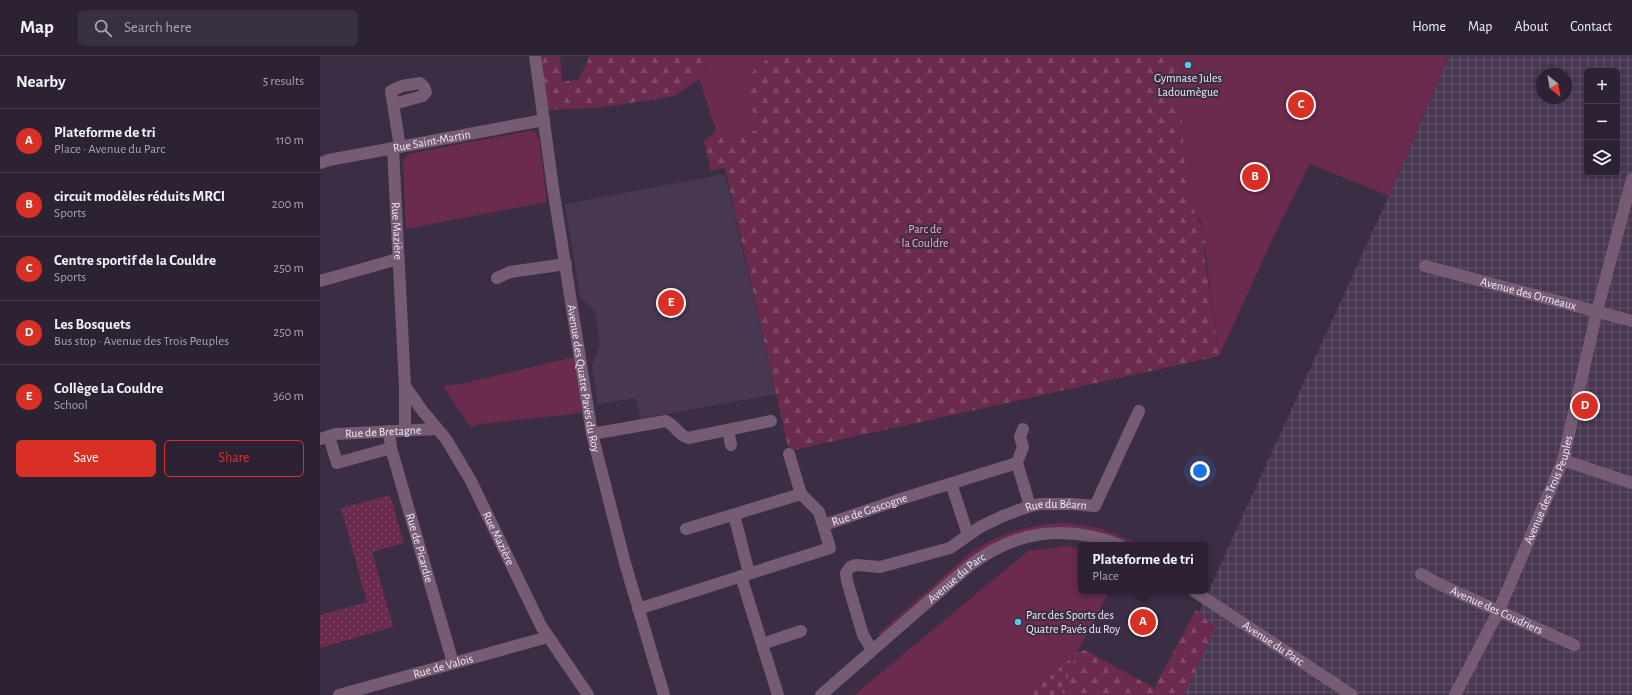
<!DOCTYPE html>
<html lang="en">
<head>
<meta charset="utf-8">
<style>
	body { margin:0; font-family:"Alegreya Sans",sans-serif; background:#382f3f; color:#f1f3f6 }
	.controls { position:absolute; right:12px; top:12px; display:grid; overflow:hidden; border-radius:6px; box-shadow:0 2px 6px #0003 }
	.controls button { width:36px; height:36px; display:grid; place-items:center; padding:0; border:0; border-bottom:1px solid #483f4e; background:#2c2233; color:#f1f3f6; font:20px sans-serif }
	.compass { position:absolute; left:1216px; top:12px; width:36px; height:36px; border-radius:50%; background:#2c2233; box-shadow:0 2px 6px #0003; rotate:149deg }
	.you { position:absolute; left:880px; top:415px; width:14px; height:14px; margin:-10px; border:3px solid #fff; border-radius:50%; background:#1a73e8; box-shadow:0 0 0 6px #1a73e833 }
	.badge { display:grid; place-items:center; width:26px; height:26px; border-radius:50%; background:#d93025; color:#fff; font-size:13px; font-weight:700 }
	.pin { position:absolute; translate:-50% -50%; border:2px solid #fff; box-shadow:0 1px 4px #0006 }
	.popup { position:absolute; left:758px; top:486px; width:130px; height:52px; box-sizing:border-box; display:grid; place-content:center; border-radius:6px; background:#2c2233; filter:drop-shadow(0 1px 3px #0005); font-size:13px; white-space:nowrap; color:#a6a4ac }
	.popup b { font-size:15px; color:#f1f3f6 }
	.popup::after { content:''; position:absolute; left:50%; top:100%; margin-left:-8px; border:8px solid transparent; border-top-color:#2c2233 }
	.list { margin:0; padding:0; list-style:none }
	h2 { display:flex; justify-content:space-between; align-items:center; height:52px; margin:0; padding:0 16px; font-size:17px }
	h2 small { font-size:13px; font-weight:400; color:#a6a4ac }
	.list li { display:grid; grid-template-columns:26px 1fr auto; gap:12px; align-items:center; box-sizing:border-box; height:64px; padding:0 16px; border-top:1px solid #483f4e }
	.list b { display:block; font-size:15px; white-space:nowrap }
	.list p { margin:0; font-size:13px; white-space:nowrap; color:#a6a4ac }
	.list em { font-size:13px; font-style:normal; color:#a6a4ac }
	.actions { display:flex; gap:8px; padding:12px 16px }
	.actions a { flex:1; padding:9px 0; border:1px solid #d93025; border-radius:6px; text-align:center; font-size:14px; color:#d93025 }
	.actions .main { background:#d93025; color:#fff }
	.icon { flex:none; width:22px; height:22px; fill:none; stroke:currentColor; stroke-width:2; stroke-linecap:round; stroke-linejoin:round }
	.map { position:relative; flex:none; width:1312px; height:639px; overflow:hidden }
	header { display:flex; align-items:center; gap:24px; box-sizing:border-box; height:56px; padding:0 20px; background:#2c2233; border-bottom:1px solid #483f4e }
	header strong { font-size:19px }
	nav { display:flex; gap:22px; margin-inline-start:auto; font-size:14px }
	.search { width:280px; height:36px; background:#382f3f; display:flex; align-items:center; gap:10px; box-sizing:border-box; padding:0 14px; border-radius:6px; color:#a6a4ac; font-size:15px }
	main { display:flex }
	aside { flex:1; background:#2c2233 }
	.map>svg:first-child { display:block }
	.built { fill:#473751 }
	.industrial { fill:url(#industrial-grid); fill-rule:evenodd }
	.green { fill:#6a2b4d }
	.forest { fill:url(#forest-firs) }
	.cemetery { fill:url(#cemetery-stones) }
	.park { fill:url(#park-dots) }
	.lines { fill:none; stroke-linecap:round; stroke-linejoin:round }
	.minor { stroke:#765c72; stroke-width:12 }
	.poi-dot { fill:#59c8e5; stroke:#3b2e44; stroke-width:1.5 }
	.labels { text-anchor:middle; stroke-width:4; stroke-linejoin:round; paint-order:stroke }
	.poi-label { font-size:12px; fill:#f0e8f6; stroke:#3b2e44 }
	.street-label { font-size:12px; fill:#f0e8f6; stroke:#3b2e44 }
	.park-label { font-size:12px; fill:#f7a6cd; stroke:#3b2e44 }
</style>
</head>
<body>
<header>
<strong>Map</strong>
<div class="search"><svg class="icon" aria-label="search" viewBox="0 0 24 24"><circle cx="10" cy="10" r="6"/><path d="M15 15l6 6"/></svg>Search here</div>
<nav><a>Home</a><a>Map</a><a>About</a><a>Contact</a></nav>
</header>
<main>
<aside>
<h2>Nearby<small>5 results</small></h2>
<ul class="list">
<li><span class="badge">A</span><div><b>Plateforme de tri</b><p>Place · Avenue du Parc</p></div><em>110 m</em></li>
<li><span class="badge">B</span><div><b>circuit modèles réduits MRCI</b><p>Sports</p></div><em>200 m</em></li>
<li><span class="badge">C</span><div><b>Centre sportif de la Couldre</b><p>Sports</p></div><em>250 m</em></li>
<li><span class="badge">D</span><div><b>Les Bosquets</b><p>Bus stop · Avenue des Trois Peuples</p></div><em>250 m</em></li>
<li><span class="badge">E</span><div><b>Collège La Couldre</b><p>School</p></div><em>360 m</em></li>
</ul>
<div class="actions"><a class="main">Save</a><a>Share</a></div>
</aside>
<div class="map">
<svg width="1312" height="639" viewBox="0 0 1312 639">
	<defs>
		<pattern id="industrial-grid" width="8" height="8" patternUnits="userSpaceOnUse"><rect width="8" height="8" fill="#473751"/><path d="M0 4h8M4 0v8" fill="none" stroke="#62546b"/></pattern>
		<pattern id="forest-firs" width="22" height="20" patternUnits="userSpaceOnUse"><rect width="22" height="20" fill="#6a2b4d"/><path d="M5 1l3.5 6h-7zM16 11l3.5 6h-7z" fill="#804a67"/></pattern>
		<pattern id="cemetery-stones" width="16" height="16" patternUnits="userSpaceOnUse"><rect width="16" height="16" fill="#6a2b4d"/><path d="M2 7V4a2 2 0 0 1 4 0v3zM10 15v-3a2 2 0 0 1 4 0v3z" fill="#804a67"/></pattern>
		<pattern id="park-dots" width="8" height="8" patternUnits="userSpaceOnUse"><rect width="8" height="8" fill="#6a2b4d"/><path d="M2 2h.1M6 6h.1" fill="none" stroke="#804a67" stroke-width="1.8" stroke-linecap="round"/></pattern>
	</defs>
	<rect width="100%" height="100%" fill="#3b2e44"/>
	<path class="built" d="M405,118l51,220 -136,25 -4,-21 -38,6 -6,-38 8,-21 -5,-34 -15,-15 -15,-92z"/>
	<path class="industrial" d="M1129,0h183v639h-471l228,-499zM1267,15h30v102h-30zM1222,18h24v24h-24z"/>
	<path class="green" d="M389,0h61l-23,21 10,54 -33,3 -8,-3 -17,-52 7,-10z
		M846,0h283l-60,140 -79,-32 -30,59 -61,133 -18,-135 -1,-2 -7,-3z
		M214,74l5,9 8,63 -141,27 -3,-68 5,-7z
		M254,301l8,56 -102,11 -9,4 -28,-42 18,-2z
		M746,467l33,5 37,14h-7l-30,-10 -28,-4 -19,-1 -34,7 -21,8 -24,14 -90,78 -6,1 93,-82c29,-20 61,-29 96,-30z
		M748,490l13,2v43h28l-32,62 -48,42h-175l174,-144z"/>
	<path class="forest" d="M220,0h20l2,26 17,-3 11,-23h119l-3,13 -7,10 -24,17 -70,11 -58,3z
		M450,0h401l12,72v26l9,52 10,23 3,14 -1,10 15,103 -430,95 -64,-283 -14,2 -7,-28 12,-11 8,3 32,-3 -9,-54z
		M876,554l20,17 -32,68h-143l-6,-5 42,-37 8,-3 69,38z"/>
	<path class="cemetery" d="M757,597l-16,42h-32l6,-5z"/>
	<path class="park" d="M70,439l14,48 -32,9 21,75 -73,21v-33l47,-13 -26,-94z"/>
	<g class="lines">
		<g class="minor">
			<path id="s1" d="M215,0l18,132 39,246 33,129 39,132"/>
			<path d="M73,48l30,-8 3,-4 -2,-5 -4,-4 -18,3 -11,5 9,56"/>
			<path id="s2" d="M73,92l12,238 16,23 25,30 25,42 70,145 47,69"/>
			<path id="s3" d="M0,107l9,-3 215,-40"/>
			<path id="s4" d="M1105,210l207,55"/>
			<path d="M177,222l13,-6 56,-8"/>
			<path d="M0,225l78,-22"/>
			<path d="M85,330v44"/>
			<path d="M703,373l-3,8 3,10 -6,16 13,43"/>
			<path d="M408,374l3,15"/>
			<path id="s5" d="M69,375l2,17 62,215"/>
			<path d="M272,378l74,-13c10,5 12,14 22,17l83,-17"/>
			<path d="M9,380l8,27 54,-15"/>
			<path id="s6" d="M0,383l16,-5 101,-5"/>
			<path d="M1243,404l69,23"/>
			<path d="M633,433l15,46"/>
			<path d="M414,459l15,58"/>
			<path id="s7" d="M504,469l80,-27 113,-35"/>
			<path d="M366,473l115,-35"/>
			<path id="s8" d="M1101,518l18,10 135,61"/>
			<path d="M421,520l21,68 39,-13"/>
			<path id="s9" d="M874,535l158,104"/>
			<path d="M318,553l192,-61 -11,-36 -18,-18 -12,-40"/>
			<path d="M442,588l16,51"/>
			<path id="s10" d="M552,594l-9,-15 -16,-54 -1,-8 4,-6 6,-2 24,2 70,-19 30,-21 23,-11 27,-10 11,-2h30l24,2 44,-95"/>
			<path id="s11" d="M19,639l209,-58"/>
			<path id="s12" d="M501,639l147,-128c47,-37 97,-43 152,-22"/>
			<path id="s13" d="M1135,639l44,-85 64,-150 34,-149 35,-132"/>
		</g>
	</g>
	<g class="poi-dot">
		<circle cx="868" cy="9" r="4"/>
		<circle cx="698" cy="566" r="4"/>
	</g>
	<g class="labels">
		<g class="poi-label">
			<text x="868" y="26">Gymnase Jules<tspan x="868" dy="14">Ladoumègue</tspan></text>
			<text x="706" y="563" text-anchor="start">Parc des Sports des<tspan x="706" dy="14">Quatre Pavés du Roy</tspan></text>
		</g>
		<g class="street-label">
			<text dy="4" stroke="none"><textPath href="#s3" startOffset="114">Rue Saint-Martin</textPath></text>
			<text dy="4" stroke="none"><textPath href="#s2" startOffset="83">Rue Mazière</textPath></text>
			<text dy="4" stroke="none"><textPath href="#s4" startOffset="107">Avenue des Ormeaux</textPath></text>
			<text dy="4" stroke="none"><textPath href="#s1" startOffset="326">Avenue des Quatre Pavés du Roy</textPath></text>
			<text dy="4" stroke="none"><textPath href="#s6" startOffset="64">Rue de Bretagne</textPath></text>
			<text dy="4" stroke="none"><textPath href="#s13" startOffset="226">Avenue des Trois Peuples</textPath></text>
			<text dy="4" stroke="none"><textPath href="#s10" startOffset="309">Rue du Béarn</textPath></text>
			<text dy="4" stroke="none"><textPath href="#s7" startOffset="48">Rue de Gascogne</textPath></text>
			<text dy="4" stroke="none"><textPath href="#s2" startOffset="418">Rue Mazière</textPath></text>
			<text dy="4" stroke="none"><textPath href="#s5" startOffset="121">Rue de Picardie</textPath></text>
			<text dy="4" stroke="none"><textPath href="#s12" startOffset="179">Avenue du Parc</textPath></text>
			<text dy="4" stroke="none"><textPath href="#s8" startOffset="84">Avenue des Coudriers</textPath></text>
			<text dy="4" stroke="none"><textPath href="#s9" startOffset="95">Avenue du Parc</textPath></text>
			<text dy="4" stroke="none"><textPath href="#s11" startOffset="108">Rue de Valois</textPath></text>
		</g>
		<g class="park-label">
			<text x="605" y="177">Parc de<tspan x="605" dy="14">la Couldre</tspan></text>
		</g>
	</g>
</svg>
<div class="controls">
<button>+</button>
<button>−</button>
<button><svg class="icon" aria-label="layers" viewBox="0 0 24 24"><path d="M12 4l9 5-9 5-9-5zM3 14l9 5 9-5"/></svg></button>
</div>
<svg class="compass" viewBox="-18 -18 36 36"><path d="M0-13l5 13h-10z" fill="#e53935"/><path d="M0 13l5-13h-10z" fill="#a6a4ac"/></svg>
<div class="you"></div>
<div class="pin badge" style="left:823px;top:566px">A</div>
<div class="popup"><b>Plateforme de tri</b>Place</div>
<div class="pin badge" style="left:935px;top:121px">B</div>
<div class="pin badge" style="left:981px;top:49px">C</div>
<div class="pin badge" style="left:1265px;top:350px">D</div>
<div class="pin badge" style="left:351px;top:247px">E</div>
</div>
</main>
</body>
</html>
